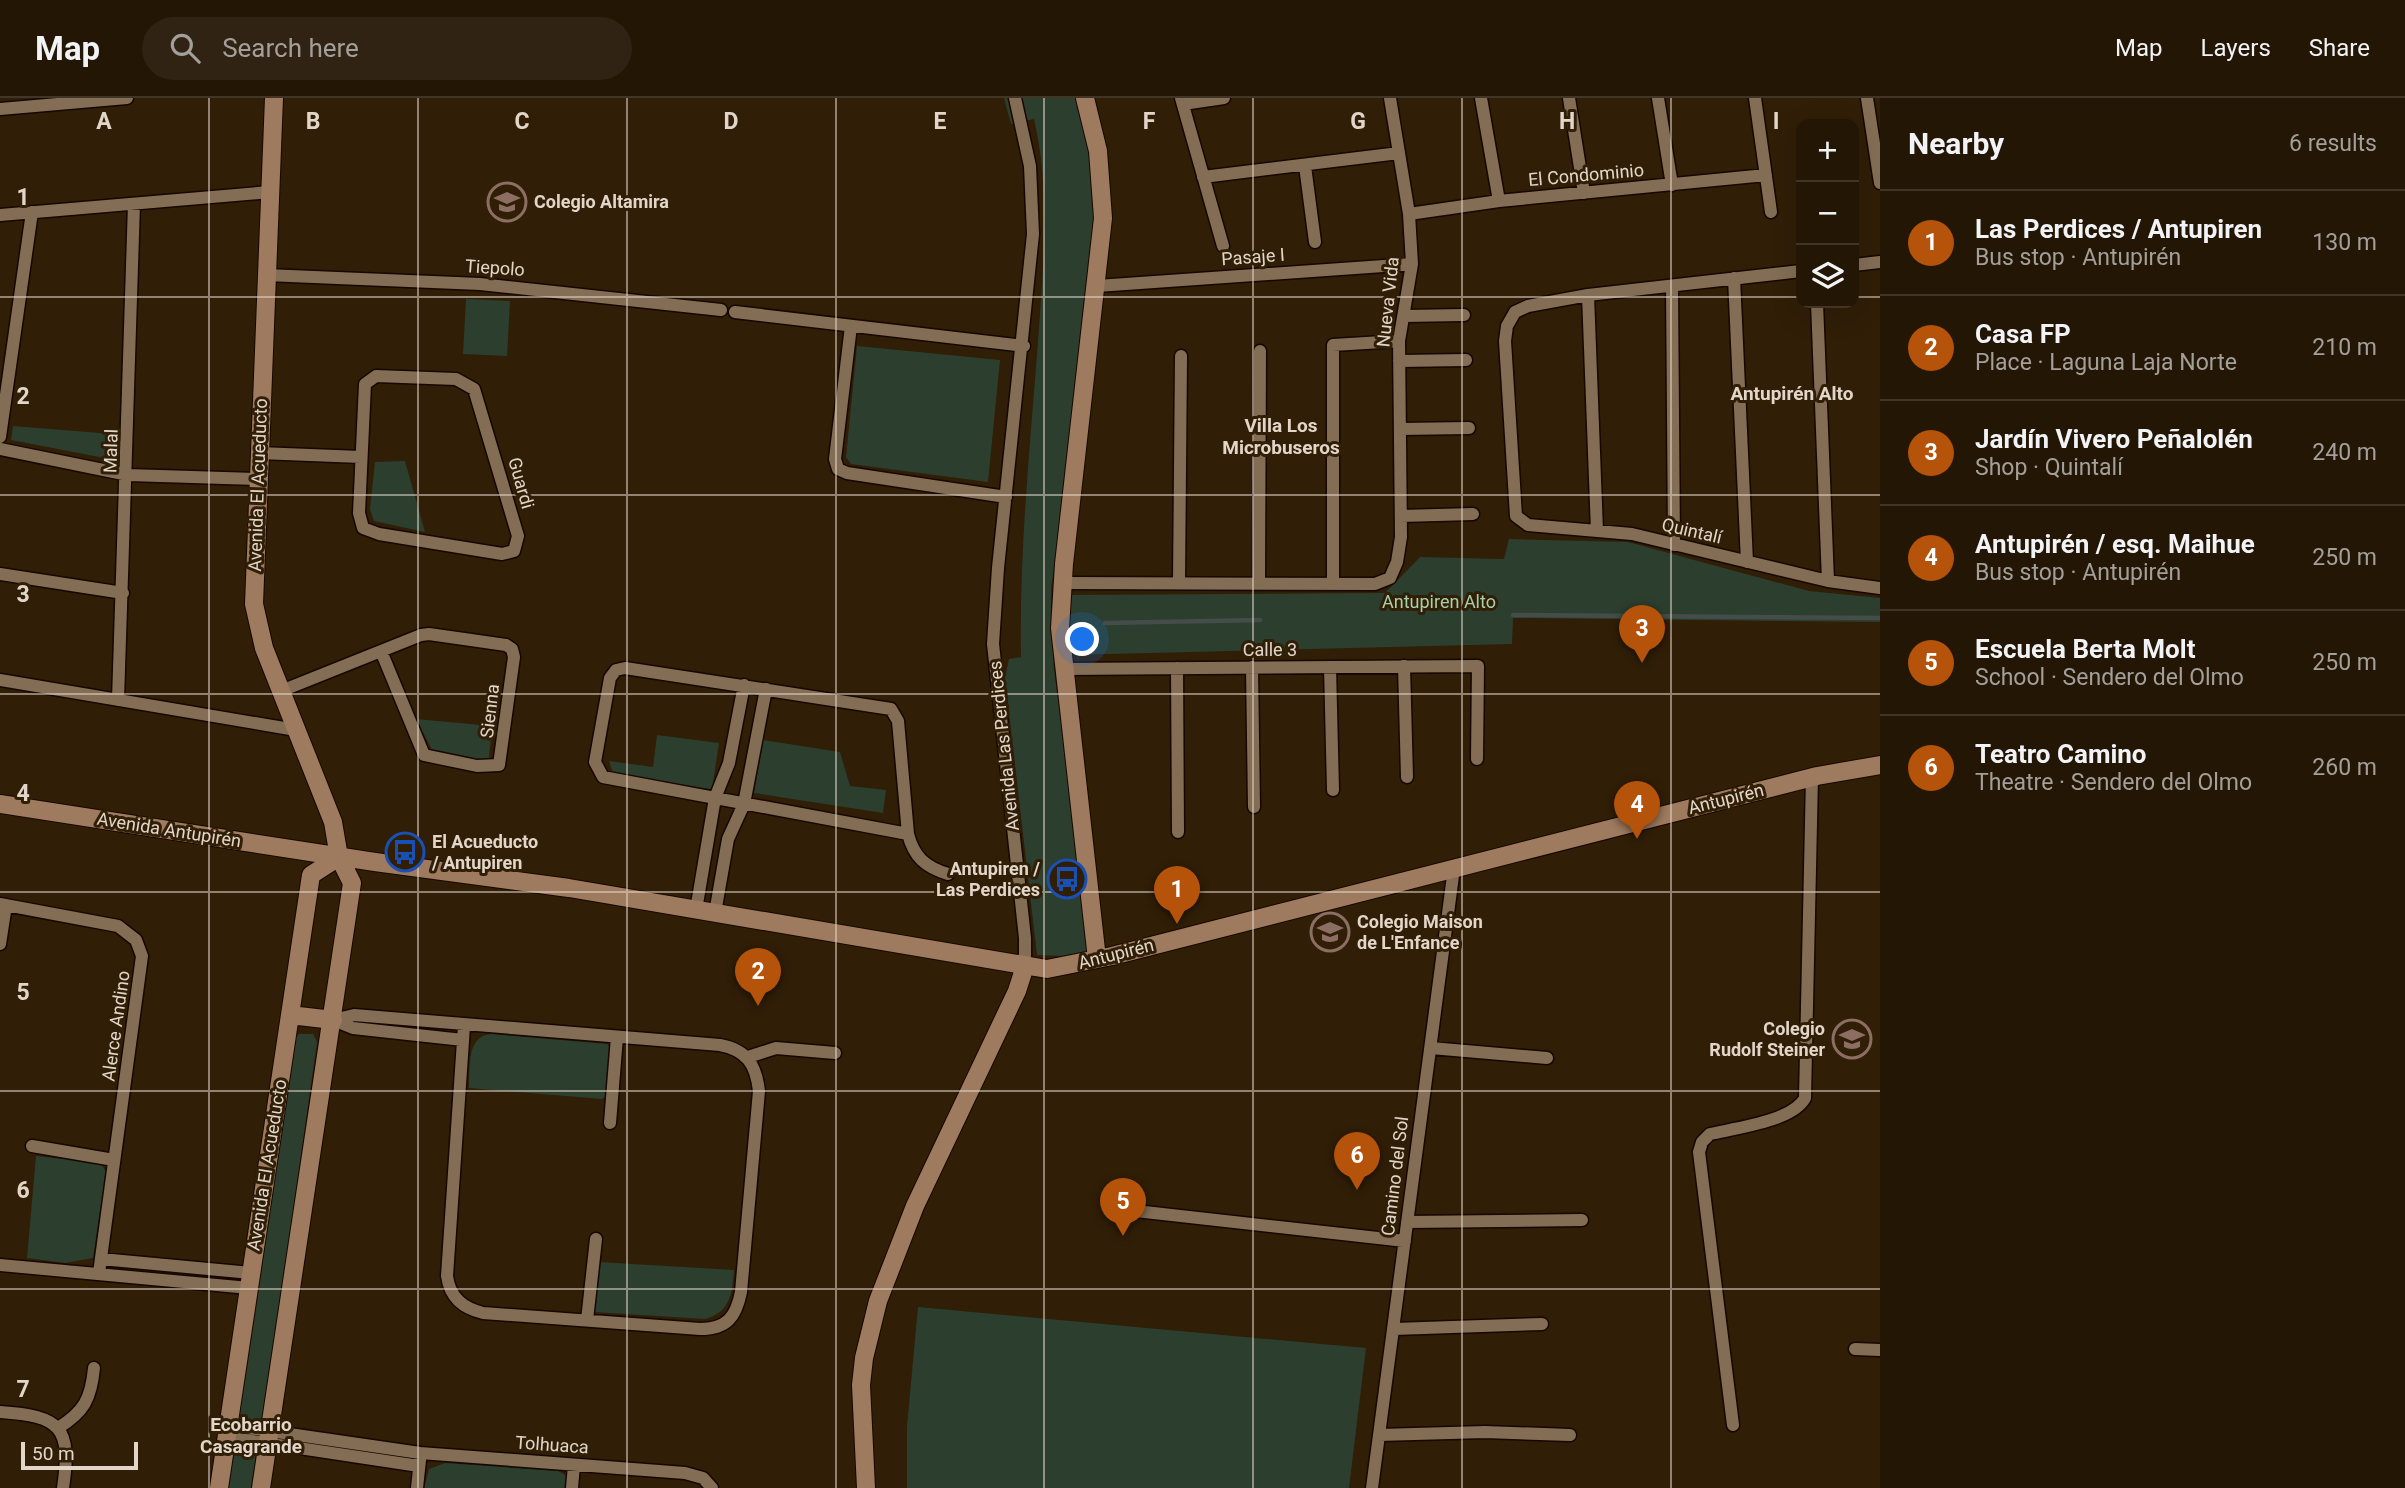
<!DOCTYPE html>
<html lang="en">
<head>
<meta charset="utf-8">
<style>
	body { margin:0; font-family:Roboto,sans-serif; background:#302313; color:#f1f3f6 }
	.controls { position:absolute; right:21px; top:21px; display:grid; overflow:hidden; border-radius:14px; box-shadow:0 7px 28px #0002 }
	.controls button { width:63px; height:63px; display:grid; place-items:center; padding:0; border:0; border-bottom:2px solid #413527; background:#241605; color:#f1f3f6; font:35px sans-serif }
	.scale { position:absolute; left:21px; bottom:18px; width:117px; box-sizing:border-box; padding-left:7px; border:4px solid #e2d6c9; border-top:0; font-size:19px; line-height:24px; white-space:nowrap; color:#e2d6c9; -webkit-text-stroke:5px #301e07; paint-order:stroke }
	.you { position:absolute; left:1083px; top:542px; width:24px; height:24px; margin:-18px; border:5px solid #fff; border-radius:50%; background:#1a73e8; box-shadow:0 0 0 10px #1a73e833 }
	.badge { display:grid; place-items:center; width:46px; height:46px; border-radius:50%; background:#b45309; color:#fff; font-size:23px; font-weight:700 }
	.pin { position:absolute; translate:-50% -58px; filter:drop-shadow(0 2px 4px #0008) }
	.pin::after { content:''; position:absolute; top:37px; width:24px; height:21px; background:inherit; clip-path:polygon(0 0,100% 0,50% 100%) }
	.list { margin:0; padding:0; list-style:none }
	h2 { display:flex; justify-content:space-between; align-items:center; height:91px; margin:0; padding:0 28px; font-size:30px }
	h2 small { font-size:23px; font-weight:400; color:#a39f9a }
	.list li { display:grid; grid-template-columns:46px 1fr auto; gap:21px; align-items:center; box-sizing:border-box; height:105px; padding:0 28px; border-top:2px solid #413527 }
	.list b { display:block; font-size:26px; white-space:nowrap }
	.list p { margin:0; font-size:23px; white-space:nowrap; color:#a39f9a }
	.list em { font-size:23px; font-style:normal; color:#a39f9a }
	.icon { flex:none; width:38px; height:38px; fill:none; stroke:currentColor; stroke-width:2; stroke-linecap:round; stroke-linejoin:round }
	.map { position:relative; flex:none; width:1880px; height:1390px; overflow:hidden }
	header { display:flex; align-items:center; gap:42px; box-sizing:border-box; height:98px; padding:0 35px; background:#241605; border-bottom:2px solid #413527 }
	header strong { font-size:33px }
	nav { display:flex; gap:38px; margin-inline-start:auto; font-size:24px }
	.search { width:490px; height:63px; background:#302313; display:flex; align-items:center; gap:18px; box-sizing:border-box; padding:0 24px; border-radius:38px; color:#a39f9a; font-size:26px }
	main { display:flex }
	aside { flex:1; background:#241605 }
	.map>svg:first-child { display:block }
	.green { fill:#2c3e2e }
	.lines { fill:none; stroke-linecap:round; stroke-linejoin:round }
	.stream { stroke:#444d4a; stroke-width:4.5 }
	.street-casing { stroke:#170700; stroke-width:15 }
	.secondary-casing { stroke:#170700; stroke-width:20 }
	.street { stroke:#836d55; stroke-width:12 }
	.secondary { stroke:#9e7a5e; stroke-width:18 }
	.grid { fill:none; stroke:#e2d6c9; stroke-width:2; stroke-opacity:0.55 }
	.labels { text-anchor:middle; stroke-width:6; stroke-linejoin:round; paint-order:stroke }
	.street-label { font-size:18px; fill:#e2d6c9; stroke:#301e07 }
	.poi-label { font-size:18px; font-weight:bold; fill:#e2d6c9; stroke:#301e07; text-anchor:start }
	.park-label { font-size:18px; fill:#a6d1a9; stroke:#301e07 }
	.neighbourhood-label { font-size:19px; font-weight:bold; fill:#e2d6c9; stroke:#301e07 }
	.grid-label { font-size:23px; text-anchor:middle; font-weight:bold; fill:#e2d6c9; stroke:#301e07; stroke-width:6; stroke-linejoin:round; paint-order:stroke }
</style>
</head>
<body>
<header>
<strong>Map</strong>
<div class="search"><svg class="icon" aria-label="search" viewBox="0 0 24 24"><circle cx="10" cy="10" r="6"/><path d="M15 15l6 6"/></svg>Search here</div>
<nav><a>Map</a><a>Layers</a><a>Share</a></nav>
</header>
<main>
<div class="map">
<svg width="1880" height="1390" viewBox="0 0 1880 1390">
	<rect width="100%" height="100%" fill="#301e07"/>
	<path class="green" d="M1004,0h72l12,41 13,76 -50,374v37l3,44 38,282 -28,4 -27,-1 -32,-277 4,-19 12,-2c-2,-105 9,-210 17,-315 5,-73 13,-151 -4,-223l-23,5z
		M466,201l44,2 -3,55 -44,-2z
		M857,248l143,14 -12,122 -137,-18 -5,-7z
		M13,328l99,8 3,26 -104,-20z
		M405,363l20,71 -51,-11 -4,-12 5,-47z
		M1509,441l119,3 181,49 71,7v24l-367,-4 -1,26 -443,11 -4,-60 320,-2 35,-36 84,2z
		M416,621l76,7 -3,32 -15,5 -42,-13z
		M657,637l62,8 -7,46 -98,-13 -5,-15 44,6z
		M763,642l77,12 10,34 36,4 -3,23 -129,-20z
		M299,936h14l4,8 -53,374 -12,8 -14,-11 54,-374z
		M491,936l116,10 5,5 -4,46 -6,4 -133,-11c1,-20 -3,-52 22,-54z
		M36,1058l65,7 5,9 -13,86 -28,5 -38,-5z
		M599,1164l135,8c-2,23 -3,42 -29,49l-111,-7z
		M918,1209l448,41 -17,140h-442v-62z
		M239,1350l13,1 4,7 -5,32h-23l5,-36z
		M445,1365l113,8 9,5v12h-143l5,-19z"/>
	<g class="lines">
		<path class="stream" d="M1513,517l367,3
			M1105,525l155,-3"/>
		<defs>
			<path id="street" d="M1015,0l15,68 3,68 -35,334 -5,76 32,294v28
				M1181,0l42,148
				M1481,0l18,103
				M1569,0l15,95
				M1658,0l14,87
				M1755,0l16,114
				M1867,0l13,85
				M1183,6l41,-6
				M0,11l127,-11
				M1305,68l10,76
				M1203,79l196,-24
				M1409,116l90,-13 267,-26
				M0,117l270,-23
				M1854,167l26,-3
				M1801,173l-213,24 -60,11 -13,6 -8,14 -2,15 11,175 12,9 104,9 196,47 52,7
				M266,177l214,9 241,26
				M1734,180l13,284
				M1097,188l315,-22
				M1672,188l2,259
				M1588,197l9,236
				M1817,205l11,278
				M735,214l289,34
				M1404,218l60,-1
				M851,228l-16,133 3,10 9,4 159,24
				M1399,263l67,-1
				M376,278l80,3 18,10 44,147 -4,15 -12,3 -123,-20 -16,-6 -4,-15 6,-129z
				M1400,331l69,-1
				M0,339l32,-225
				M0,351l128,26 130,4
				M259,355l102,4
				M1401,418l72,-2
				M0,476l123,19
				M1179,484l2,-226
				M1062,485l313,1 15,-6 7,-16 4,-25 -2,-196 13,-77 -3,-50 -19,-116
				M1259,485l1,-232
				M1333,485v-238l66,-4
				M1404,568l3,111
				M1252,569l2,140
				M1330,569l3,123
				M625,570l266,41 7,12 10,113 -305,-57 -8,-15 15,-84 6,-8z
				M1177,570l1,164
				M1062,571l416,-3 -1,93
				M0,582l296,50
				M281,593l140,-56 8,-1 77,11 6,4 2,8 -15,108 -22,1 -53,-11 -43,-104
				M118,602l16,-496
				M908,736c6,23 17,33 40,40
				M0,806l118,22 18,14 6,16 -43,317
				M696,812l19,-112 14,-35 15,-78
				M715,815l13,-74 16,-35 22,-115
				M0,846l6,-39
				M333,922l21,-5 366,30c27,5 36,20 39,46l-18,201c-5,25 -14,37 -41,37l-217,-16c-20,-5 -33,-15 -36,-37l17,-250
				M333,922l20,8 110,12
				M1431,950l116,10
				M748,959l28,-9 59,5
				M610,1025l7,-86
				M32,1048l82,14
				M1109,1110l296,33
				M1407,1124l175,-2
				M101,1161l150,14
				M0,1167l249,23
				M587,1222l9,-81
				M1394,1231l148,-5
				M1855,1251l25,1
				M0,1314c61,4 72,15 63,76
				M228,1327l192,28 265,20 18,5 9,10
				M1733,1327l-34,-273 3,-10 8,-8c26,-6 83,-13 95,-36l7,-321
				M58,1330c26,-16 33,-29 36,-60
				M1379,1337l106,-3 85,3
				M226,1339l193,29
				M417,1390l3,-28
				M572,1390l2,-23
				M1372,1390l82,-620"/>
			<path id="secondary" d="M1085,0l13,53 5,67 -39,346 -4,64 37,331
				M0,706l375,58 194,26 478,81 65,-13 705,-180 63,-11
				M290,917l43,5
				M219,1390l92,-613 28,-18
				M261,1390l91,-605 -13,-26 -6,-35 -69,-174 -10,-44 20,-506
				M866,1390l-5,-103 3,-27 14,-57 37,-95 102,-215 8,-25"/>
		</defs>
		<use href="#street" class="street-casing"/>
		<use href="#secondary" class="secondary-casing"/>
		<use href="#street" class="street"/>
		<use href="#secondary" class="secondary"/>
	</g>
	<path class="grid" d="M209,0v1390M418,0v1390M627,0v1390M836,0v1390M1044,0v1390M1253,0v1390M1462,0v1390M1671,0v1390M0,199h1801M1854,199h26M0,397h1880M0,596h1880M0,794h1880M0,993h1880M0,1191h1880"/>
	<defs>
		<symbol id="school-ring" viewBox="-11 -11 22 22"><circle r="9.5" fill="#301e07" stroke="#8d6e63" stroke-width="1.5"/><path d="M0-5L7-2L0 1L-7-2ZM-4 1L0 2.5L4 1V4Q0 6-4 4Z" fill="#8d6e63"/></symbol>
		<symbol id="bus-ring" viewBox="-11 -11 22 22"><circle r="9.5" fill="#301e07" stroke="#1a4fb4" stroke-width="1.5"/><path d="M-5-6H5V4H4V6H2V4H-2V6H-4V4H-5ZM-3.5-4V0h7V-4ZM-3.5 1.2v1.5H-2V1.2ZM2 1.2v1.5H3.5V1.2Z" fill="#1a4fb4"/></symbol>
	</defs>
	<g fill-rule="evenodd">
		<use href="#school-ring" x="485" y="82" width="44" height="44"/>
		<use href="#bus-ring" x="383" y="732" width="44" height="44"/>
		<use href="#bus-ring" x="1045" y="759" width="44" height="44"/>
		<use href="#school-ring" x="1308" y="812" width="44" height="44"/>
		<use href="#school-ring" x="1830" y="919" width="44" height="44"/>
	</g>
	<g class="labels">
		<g class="street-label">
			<text transform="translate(1586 77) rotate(-5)" y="6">El Condominio</text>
			<text transform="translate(1253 159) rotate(-4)" y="6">Pasaje I</text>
			<text transform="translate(495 170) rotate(4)" y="6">Tiepolo</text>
			<text transform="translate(1388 204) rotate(-84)" y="6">Nueva Vida</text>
			<text transform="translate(111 353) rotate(-88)" y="6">Malal</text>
			<text transform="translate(521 385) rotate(74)" y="6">Guardi</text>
			<text transform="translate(258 387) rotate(-88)" y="6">Avenida El Acueducto</text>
			<text transform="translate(1692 433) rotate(13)" y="6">Quintalí</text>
			<text x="1270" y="558">Calle 3</text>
			<text transform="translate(490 613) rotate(-83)" y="6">Sienna</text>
			<text transform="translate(1004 648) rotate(-96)" y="6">Avenida Las Perdices</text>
			<text transform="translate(1726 701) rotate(-14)" y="6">Antupirén</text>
			<text transform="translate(169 732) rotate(9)" y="6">Avenida Antupirén</text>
			<text transform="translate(1116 856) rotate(-14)" y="6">Antupirén</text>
			<text transform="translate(116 928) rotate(-82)" y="6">Alerce Andino</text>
			<text transform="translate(267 1067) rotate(-81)" y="6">Avenida El Acueducto</text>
			<text transform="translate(1395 1078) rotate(-83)" y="6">Camino del Sol</text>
			<text transform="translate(552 1347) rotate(4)" y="6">Tolhuaca</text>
		</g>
		<g class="poi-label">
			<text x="534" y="110">Colegio Altamira</text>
			<text x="432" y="750">El Acueducto<tspan x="432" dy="21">/ Antupiren</tspan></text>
			<text x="1040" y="777" text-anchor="end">Antupiren /<tspan x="1040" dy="21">Las Perdices</tspan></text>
			<text x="1357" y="830">Colegio Maison<tspan x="1357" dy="21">de L'Enfance</tspan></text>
			<text x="1825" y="937" text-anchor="end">Colegio<tspan x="1825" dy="21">Rudolf Steiner</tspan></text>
		</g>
		<g class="park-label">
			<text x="1439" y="510">Antupiren Alto</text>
		</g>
		<g class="neighbourhood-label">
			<text x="1792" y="302">Antupirén Alto</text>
			<text x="1281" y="334">Villa Los<tspan x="1281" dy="22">Microbuseros</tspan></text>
			<text x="251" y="1333">Ecobarrio<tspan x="251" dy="22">Casagrande</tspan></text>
		</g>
	</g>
	<g class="grid-label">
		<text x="104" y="31">A</text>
		<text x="313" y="31">B</text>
		<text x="522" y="31">C</text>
		<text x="731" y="31">D</text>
		<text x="940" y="31">E</text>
		<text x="1149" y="31">F</text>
		<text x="1358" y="31">G</text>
		<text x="1567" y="31">H</text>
		<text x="1776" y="31">I</text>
		<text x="23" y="107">1</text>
		<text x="23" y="306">2</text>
		<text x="23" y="504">3</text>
		<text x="23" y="703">4</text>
		<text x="23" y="902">5</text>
		<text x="23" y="1100">6</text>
		<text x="23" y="1299">7</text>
	</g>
</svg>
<div class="controls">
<button>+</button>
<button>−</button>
<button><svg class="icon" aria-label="layers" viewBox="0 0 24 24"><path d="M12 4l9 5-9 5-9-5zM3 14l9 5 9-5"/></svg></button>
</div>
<div class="scale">50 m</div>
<div class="you"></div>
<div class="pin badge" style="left:1177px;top:826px">1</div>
<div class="pin badge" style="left:758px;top:908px">2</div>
<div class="pin badge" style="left:1642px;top:565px">3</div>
<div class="pin badge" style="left:1637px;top:741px">4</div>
<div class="pin badge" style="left:1123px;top:1138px">5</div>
<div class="pin badge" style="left:1357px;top:1092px">6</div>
</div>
<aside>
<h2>Nearby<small>6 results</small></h2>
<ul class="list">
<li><span class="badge">1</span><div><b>Las Perdices / Antupiren</b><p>Bus stop · Antupirén</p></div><em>130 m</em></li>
<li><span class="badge">2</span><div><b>Casa FP</b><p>Place · Laguna Laja Norte</p></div><em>210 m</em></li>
<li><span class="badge">3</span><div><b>Jardín Vivero Peñalolén</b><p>Shop · Quintalí</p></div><em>240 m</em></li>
<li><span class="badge">4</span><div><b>Antupirén / esq. Maihue</b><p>Bus stop · Antupirén</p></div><em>250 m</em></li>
<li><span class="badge">5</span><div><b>Escuela Berta Molt</b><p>School · Sendero del Olmo</p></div><em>250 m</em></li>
<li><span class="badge">6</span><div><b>Teatro Camino</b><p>Theatre · Sendero del Olmo</p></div><em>260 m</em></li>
</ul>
</aside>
</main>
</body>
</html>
